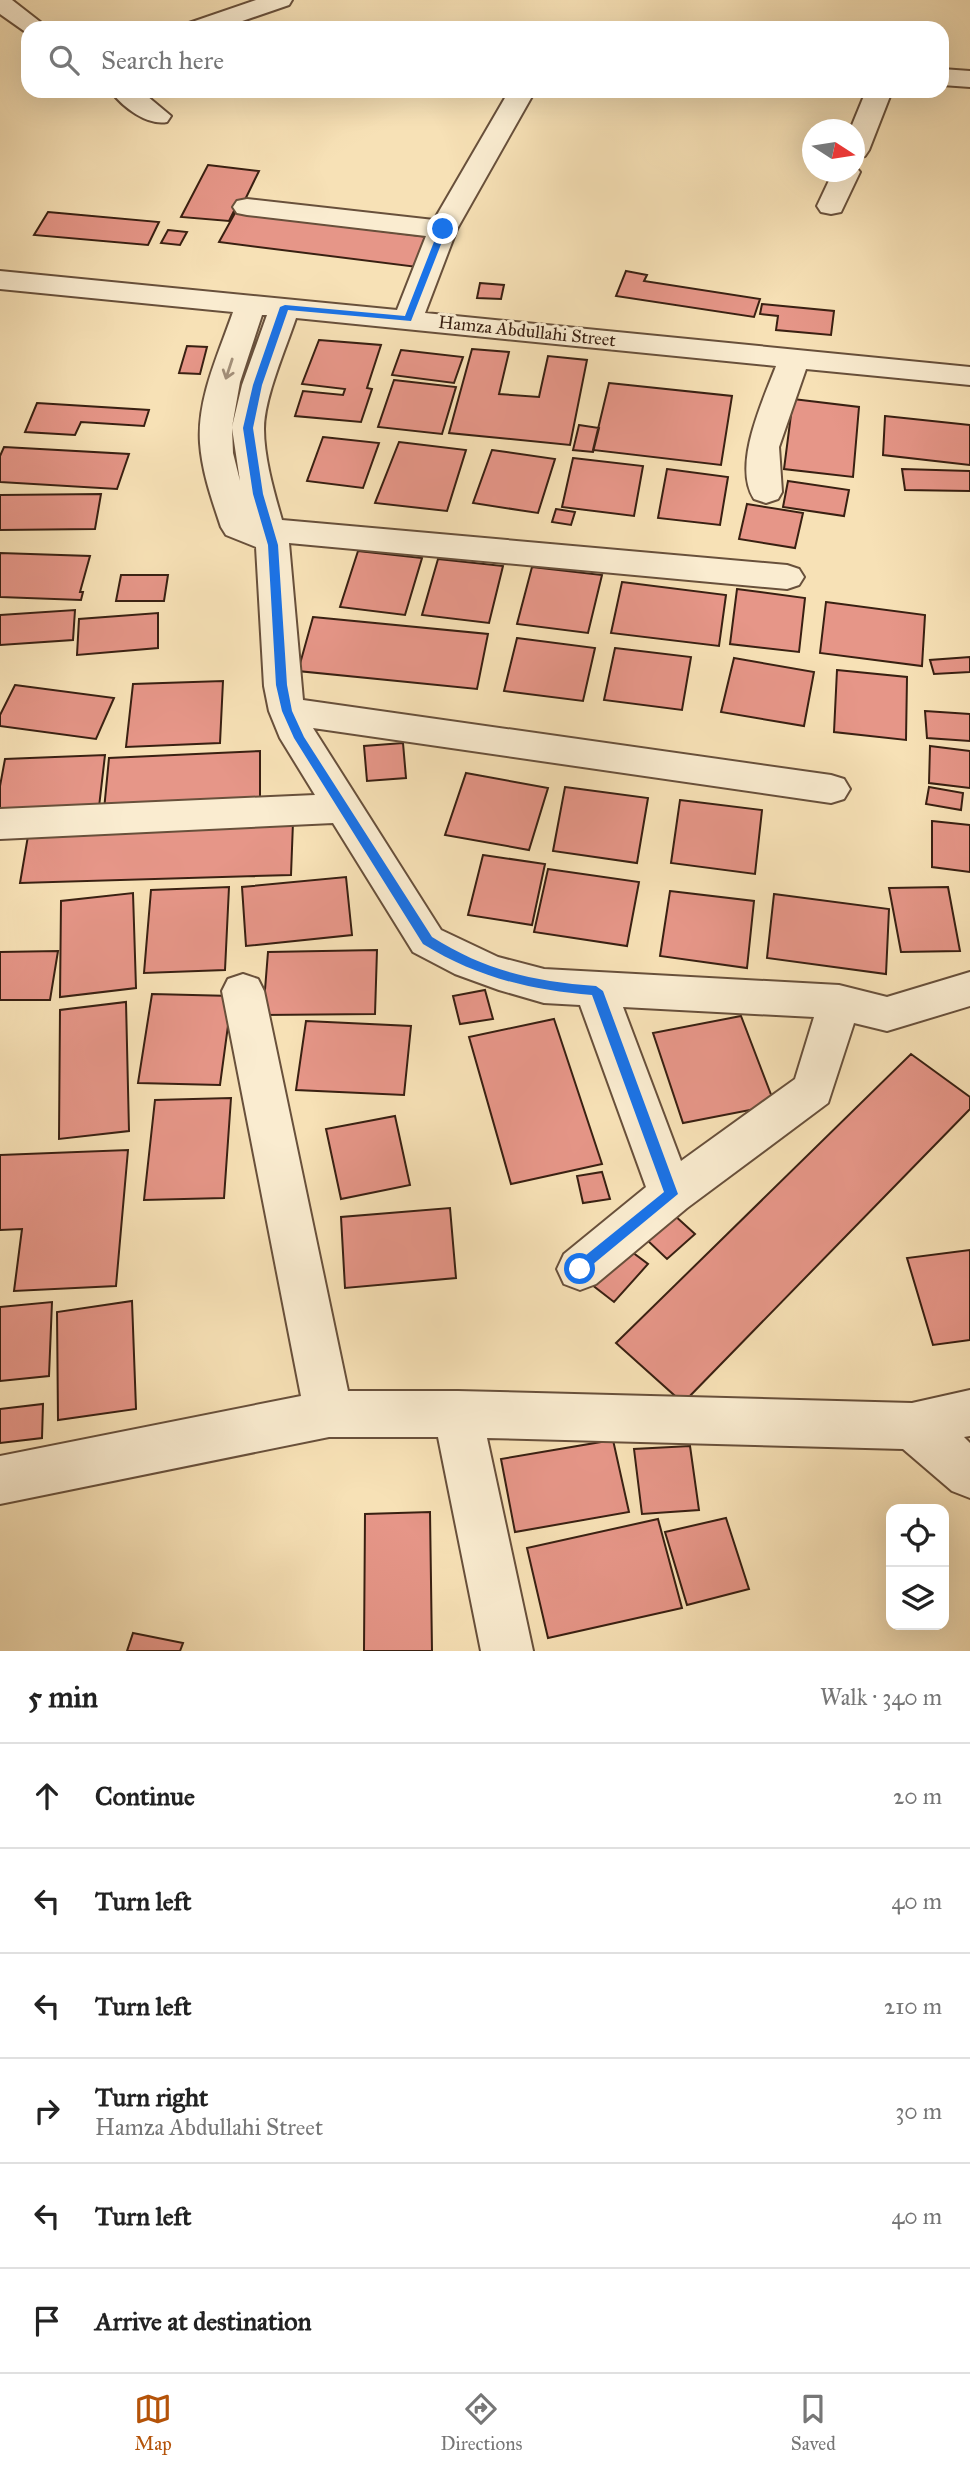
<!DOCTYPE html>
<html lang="en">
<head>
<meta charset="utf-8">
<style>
	body { margin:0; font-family:"IM FELL Great Primer",serif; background:#f2f2f2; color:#222 }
	.controls { position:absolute; right:21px; bottom:21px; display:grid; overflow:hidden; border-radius:14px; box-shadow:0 7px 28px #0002 }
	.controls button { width:63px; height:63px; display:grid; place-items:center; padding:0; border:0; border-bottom:2px solid #e0e0e0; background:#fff; color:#222; font:35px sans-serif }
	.compass { position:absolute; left:802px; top:119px; width:63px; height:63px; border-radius:50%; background:#fff; box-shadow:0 7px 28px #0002; rotate:102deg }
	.stop { position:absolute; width:21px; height:21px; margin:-16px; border:5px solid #1a73e8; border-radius:50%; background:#fff }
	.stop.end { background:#1a73e8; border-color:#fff; box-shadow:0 2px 7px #0008 }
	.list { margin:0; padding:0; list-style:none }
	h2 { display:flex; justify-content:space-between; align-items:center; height:91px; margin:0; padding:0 28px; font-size:30px }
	h2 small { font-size:23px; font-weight:400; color:#767676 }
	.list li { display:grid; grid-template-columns:46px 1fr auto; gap:21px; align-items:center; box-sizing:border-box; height:105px; padding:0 28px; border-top:2px solid #e0e0e0 }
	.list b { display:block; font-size:26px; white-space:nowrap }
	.list p { margin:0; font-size:23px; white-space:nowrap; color:#767676 }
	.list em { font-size:23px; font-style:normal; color:#767676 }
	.icon { flex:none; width:38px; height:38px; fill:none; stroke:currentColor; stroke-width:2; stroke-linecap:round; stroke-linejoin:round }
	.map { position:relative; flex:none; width:970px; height:1651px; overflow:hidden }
	.search { position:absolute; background:#fff; box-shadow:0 7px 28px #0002; left:21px; right:21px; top:21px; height:77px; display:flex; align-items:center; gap:18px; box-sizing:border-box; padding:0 24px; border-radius:21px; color:#767676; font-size:26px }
	.sheet { height:721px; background:#fff }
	nav { display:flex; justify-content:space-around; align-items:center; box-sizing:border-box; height:98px; border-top:2px solid #e0e0e0; background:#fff; font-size:19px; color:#767676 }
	nav a { display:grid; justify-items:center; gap:4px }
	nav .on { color:#b45309 }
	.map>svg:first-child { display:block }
	.building { fill:#e69688; stroke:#392012; stroke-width:2 }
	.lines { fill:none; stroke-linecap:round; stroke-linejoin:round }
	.minor-casing { stroke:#68503b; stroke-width:4 }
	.minor { fill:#faecd0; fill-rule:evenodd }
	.oneway { stroke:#a3907a }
	.route { fill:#1a73e8 }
	.labels { text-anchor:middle; stroke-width:6; stroke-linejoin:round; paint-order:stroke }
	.far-street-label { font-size:18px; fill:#392012; stroke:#faecd0 }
</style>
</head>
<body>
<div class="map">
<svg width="970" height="1651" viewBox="0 0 970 1651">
	<rect width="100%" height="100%" fill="#f7e1b6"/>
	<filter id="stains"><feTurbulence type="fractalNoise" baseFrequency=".00286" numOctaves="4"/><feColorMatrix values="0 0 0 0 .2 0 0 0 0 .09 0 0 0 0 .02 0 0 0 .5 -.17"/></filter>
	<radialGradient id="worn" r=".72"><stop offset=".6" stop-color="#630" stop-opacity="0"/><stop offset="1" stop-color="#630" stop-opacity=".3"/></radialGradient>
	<path class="building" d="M208,165l51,6 -20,41 -5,-1 -5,10 -48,-4z
		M48,212l111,10 -11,23 -114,-10z
		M235,213l194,24 -12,30 -198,-25z
		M168,230l19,2 -7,13 -19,-2z
		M626,271l21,4 -3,6 116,18 -6,18 -138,-21z
		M480,283l24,2 -3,14 -24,-1z
		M762,304l72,7 -3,24 -55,-5 2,-14 -18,-2z
		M319,340l62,5 -14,43 5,1 -11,33 -66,-6 8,-25 40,4 2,-6 -43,-5z
		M187,346l20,1 -7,27 -21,-1z
		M472,349l37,3 -10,42 40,3 9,-41 39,4 -17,85 -121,-12z
		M401,350l62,7 -9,26 -62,-8z
		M394,380l62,7 -14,47 -64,-7z
		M609,383l123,13 -11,69 -128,-15z
		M793,399l66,8 -6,70 -69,-8z
		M37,403l112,7 -5,16 -63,-4 -6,13 -50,-3z
		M885,416l85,9v40l-87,-10z
		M579,425l20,3 -6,24 -20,-2z
		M323,437l56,6 -16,45 -56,-7z
		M399,442l67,8 -19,61 -72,-8z
		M4,447l125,7 -12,35 -117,-7v-26z
		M492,450l63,9 -17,54 -65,-10z
		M573,458l70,8 -9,50 -72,-9z
		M667,469l61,8 -8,48 -62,-7z
		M902,469l68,2v20l-65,-1z
		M788,481l61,9 -5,26 -61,-9z
		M101,494l-6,35 -95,1v-35z
		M747,504l56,9 -8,35 -56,-9z
		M556,509l19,3 -4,13 -19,-3z
		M358,551l64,7 -17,57 -65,-8z
		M0,553l90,3 -10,36h3l-2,8 -81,-3z
		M438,559l65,7 -14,57 -67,-8z
		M532,567l70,8 -14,58 -71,-9z
		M121,575h47l-4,26h-48z
		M622,582l104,13 -7,51 -108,-13z
		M737,589l68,9 -6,54 -69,-8z
		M826,602l99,13 -3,51 -102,-13z
		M75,610l-2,30 -73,5v-30z
		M158,613v35l-81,7 2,-36z
		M313,617l175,17 -11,55 -179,-18z
		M517,638l78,10 -12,53 -79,-10z
		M615,648l76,9 -9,53 -78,-10z
		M970,657v15l-36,2 -4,-14z
		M734,658l80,14 -10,54 -83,-14z
		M837,670l70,7 -1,63 -72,-8z
		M223,681l-3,62 -94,4 7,-63z
		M15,685l99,13 -18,41 -96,-13v-11z
		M925,711l45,3v27l-43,-3z
		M403,743l3,35 -39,3 -3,-35z
		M930,746l40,5v37l-41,-5z
		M260,751v51l-156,8 5,-52z
		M105,755l-6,52 -99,3v-24l5,-27z
		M466,773l82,15 -19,62 -84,-15z
		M565,787l83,11 -11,65 -84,-12z
		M929,787l34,6 -2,17 -35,-6z
		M680,800l82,10 -7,64 -84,-11z
		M932,821l38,4v47l-38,-5z
		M293,822l-2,53 -271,8 9,-53z
		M483,855l62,9 -13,61 -64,-10z
		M548,869l91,13 -12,64 -93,-14z
		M346,877l6,58 -106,11 -4,-59z
		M229,887l-4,83 -81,3 7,-83z
		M948,887l12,64 -59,1 -12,-64z
		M670,891l84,10 -7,67 -87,-12z
		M133,893l3,95 -76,9 1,-96z
		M774,894l115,15 -3,65 -119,-16z
		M377,950l-2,64 -112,1 5,-63z
		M58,951l-8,49h-50v-48z
		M485,990l8,29 -33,5 -7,-28z
		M152,994l80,2 -12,89 -82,-2z
		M126,1002l3,129 -70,8 1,-129z
		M741,1016l34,89 -92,18 -30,-90z
		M554,1019l48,145 -91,20 -42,-147z
		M306,1021l105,5 -7,69 -108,-5z
		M911,1054l59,43v12l-287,294 -67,-60z
		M231,1098l-7,100 -80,2 11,-100z
		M395,1116l15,69 -69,14 -15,-70z
		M128,1150l-12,136 -102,5 8,-62 -22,1v-75z
		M602,1172l8,27 -27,4 -6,-27z
		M450,1208l6,70 -111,10 -4,-71z
		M673,1214l22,20 -28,25 -21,-20z
		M624,1246l24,18 -34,38 -23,-18z
		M970,1250v90l-37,5 -26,-87z
		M132,1301l4,108 -78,11 -1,-108z
		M52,1302l-3,74 -49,5v-74z
		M43,1404l-1,34 -42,5v-34z
		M613,1440l16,72 -114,20 -14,-73z
		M690,1446l9,64 -57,4 -8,-65z
		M430,1512l2,139h-68l1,-137z
		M726,1518l23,71 -62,16 -22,-73z
		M658,1519l24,89 -134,30 -21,-90z
		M133,1633l50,10 -3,8h-53z"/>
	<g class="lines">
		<defs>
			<path id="minor" d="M0,0h12l36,28h-20l-1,5 -27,-19z
				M256,0h36l-3,5 -67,23h-36l3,-5z
				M942,69l28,2v16l-28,-2z
				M111,91h30l30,25 -4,6c-19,4 -45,-15 -56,-31z
				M509,91h26l-78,138 -32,84 545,54v18l-164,-16 -27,78 3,45 -4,7 -12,4 -12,-4c-22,-34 9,-98 22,-133l-480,-48c-10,30 -32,80 -32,111 0,29 10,63 18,91l505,45 12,4 5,8 -5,8 -12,4 -498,-46 14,157 528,75 13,4 6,10 -6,10 -13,4 -518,-75 128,202 57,27 46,12 295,16 48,12 83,-25v34l-83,25 -33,-8 -26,80 -141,105 -91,76 -16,6 -16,-6 -7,-15 7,-15 82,-67 -66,-182 -36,-2 -45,-13 -44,-16 -42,-22 -80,-129 -333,16v-30l315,-14 -35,-57 -11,-27 -5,-25 -8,-139 -30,-12 -5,-8c-9,-27 -19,-55 -21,-84 -3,-45 19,-90 33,-131l-233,-23v-18l397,39 29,-74 -179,-21 -10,-2 -4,-6 4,-6 10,-2 187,21zM262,315h5l-25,70 -10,42 8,-45zM232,428l8,53 -7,-28zM623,1007l191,10 -19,62 -114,82z
				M866,91h26l-23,59 -4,6 -10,2v-28h-5z
				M855,166l5,6 -19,40 -10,2 -10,-2 -4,-6 16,-34h22z
				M243,974l15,5 6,12 84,400h110l454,12 58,-13v46l-6,1 6,6v55l-18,-7 -49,-42 -416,-11 46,213h-52l-43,-214h-109l-329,67v-48l301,-60 -79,-405 6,-12z"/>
		</defs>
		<use href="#minor" class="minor-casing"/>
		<use href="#minor" class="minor"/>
	</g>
	<defs><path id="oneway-shaft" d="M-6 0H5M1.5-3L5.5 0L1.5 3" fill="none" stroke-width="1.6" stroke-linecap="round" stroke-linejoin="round" transform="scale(1.75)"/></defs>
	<use class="oneway" href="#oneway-shaft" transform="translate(229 369) rotate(108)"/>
	<path class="route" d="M443,227l4,2 -36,92 -123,-11 -26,75 -9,43 10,66 15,51 9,140 5,26 12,26 128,200c54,34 101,44 164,49l7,5 75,203 -98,81 -7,-6 2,-5 89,-72 -72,-197c-62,-5 -116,-18 -169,-51l-129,-206 -12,-27 -6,-26 -8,-140 -15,-51 -10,-66 10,-43 27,-78 5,-2 120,11 34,-87z"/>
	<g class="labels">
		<g class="far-street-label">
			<text transform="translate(527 331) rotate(6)" y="6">Hamza Abdullahi Street</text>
		</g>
	</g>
	<rect width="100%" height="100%" filter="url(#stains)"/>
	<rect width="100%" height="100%" fill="url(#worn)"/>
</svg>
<div class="controls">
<button><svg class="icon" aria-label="locate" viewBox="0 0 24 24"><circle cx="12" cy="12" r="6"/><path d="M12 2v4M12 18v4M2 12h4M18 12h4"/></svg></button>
<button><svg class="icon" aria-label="layers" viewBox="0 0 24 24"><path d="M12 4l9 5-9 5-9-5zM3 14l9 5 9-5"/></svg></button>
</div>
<svg class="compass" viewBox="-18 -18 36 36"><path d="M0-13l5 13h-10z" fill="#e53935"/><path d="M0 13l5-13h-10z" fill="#767676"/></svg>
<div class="stop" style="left:580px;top:1269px"></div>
<div class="stop end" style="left:443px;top:229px"></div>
<div class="search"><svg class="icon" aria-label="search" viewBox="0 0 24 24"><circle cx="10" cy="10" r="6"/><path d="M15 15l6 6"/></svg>Search here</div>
</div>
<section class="sheet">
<h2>5 min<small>Walk · 340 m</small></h2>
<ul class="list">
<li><svg class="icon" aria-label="ahead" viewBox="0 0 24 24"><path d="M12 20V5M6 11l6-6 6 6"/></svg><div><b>Continue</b></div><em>20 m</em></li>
<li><svg class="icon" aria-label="left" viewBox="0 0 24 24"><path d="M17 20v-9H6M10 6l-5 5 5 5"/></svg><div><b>Turn left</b></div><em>40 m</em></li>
<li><svg class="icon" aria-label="left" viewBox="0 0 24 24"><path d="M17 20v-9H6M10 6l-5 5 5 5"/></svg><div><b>Turn left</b></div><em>210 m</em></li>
<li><svg class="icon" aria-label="right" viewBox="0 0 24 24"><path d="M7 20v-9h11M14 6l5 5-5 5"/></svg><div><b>Turn right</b><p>Hamza Abdullahi Street</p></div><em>30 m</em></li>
<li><svg class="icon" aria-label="left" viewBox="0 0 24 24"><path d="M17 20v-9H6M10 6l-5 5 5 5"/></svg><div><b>Turn left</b></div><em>40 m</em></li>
<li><svg class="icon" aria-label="arrive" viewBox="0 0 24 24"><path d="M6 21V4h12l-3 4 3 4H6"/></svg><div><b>Arrive at destination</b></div></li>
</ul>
</section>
<nav>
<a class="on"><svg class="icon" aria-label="map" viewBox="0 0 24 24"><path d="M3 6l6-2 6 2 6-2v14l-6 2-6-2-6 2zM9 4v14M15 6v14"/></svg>Map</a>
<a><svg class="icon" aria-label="directions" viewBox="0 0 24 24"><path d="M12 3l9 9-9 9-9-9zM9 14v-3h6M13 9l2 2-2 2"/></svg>Directions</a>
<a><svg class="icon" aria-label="saved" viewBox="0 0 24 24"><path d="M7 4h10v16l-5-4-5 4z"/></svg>Saved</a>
</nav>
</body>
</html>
